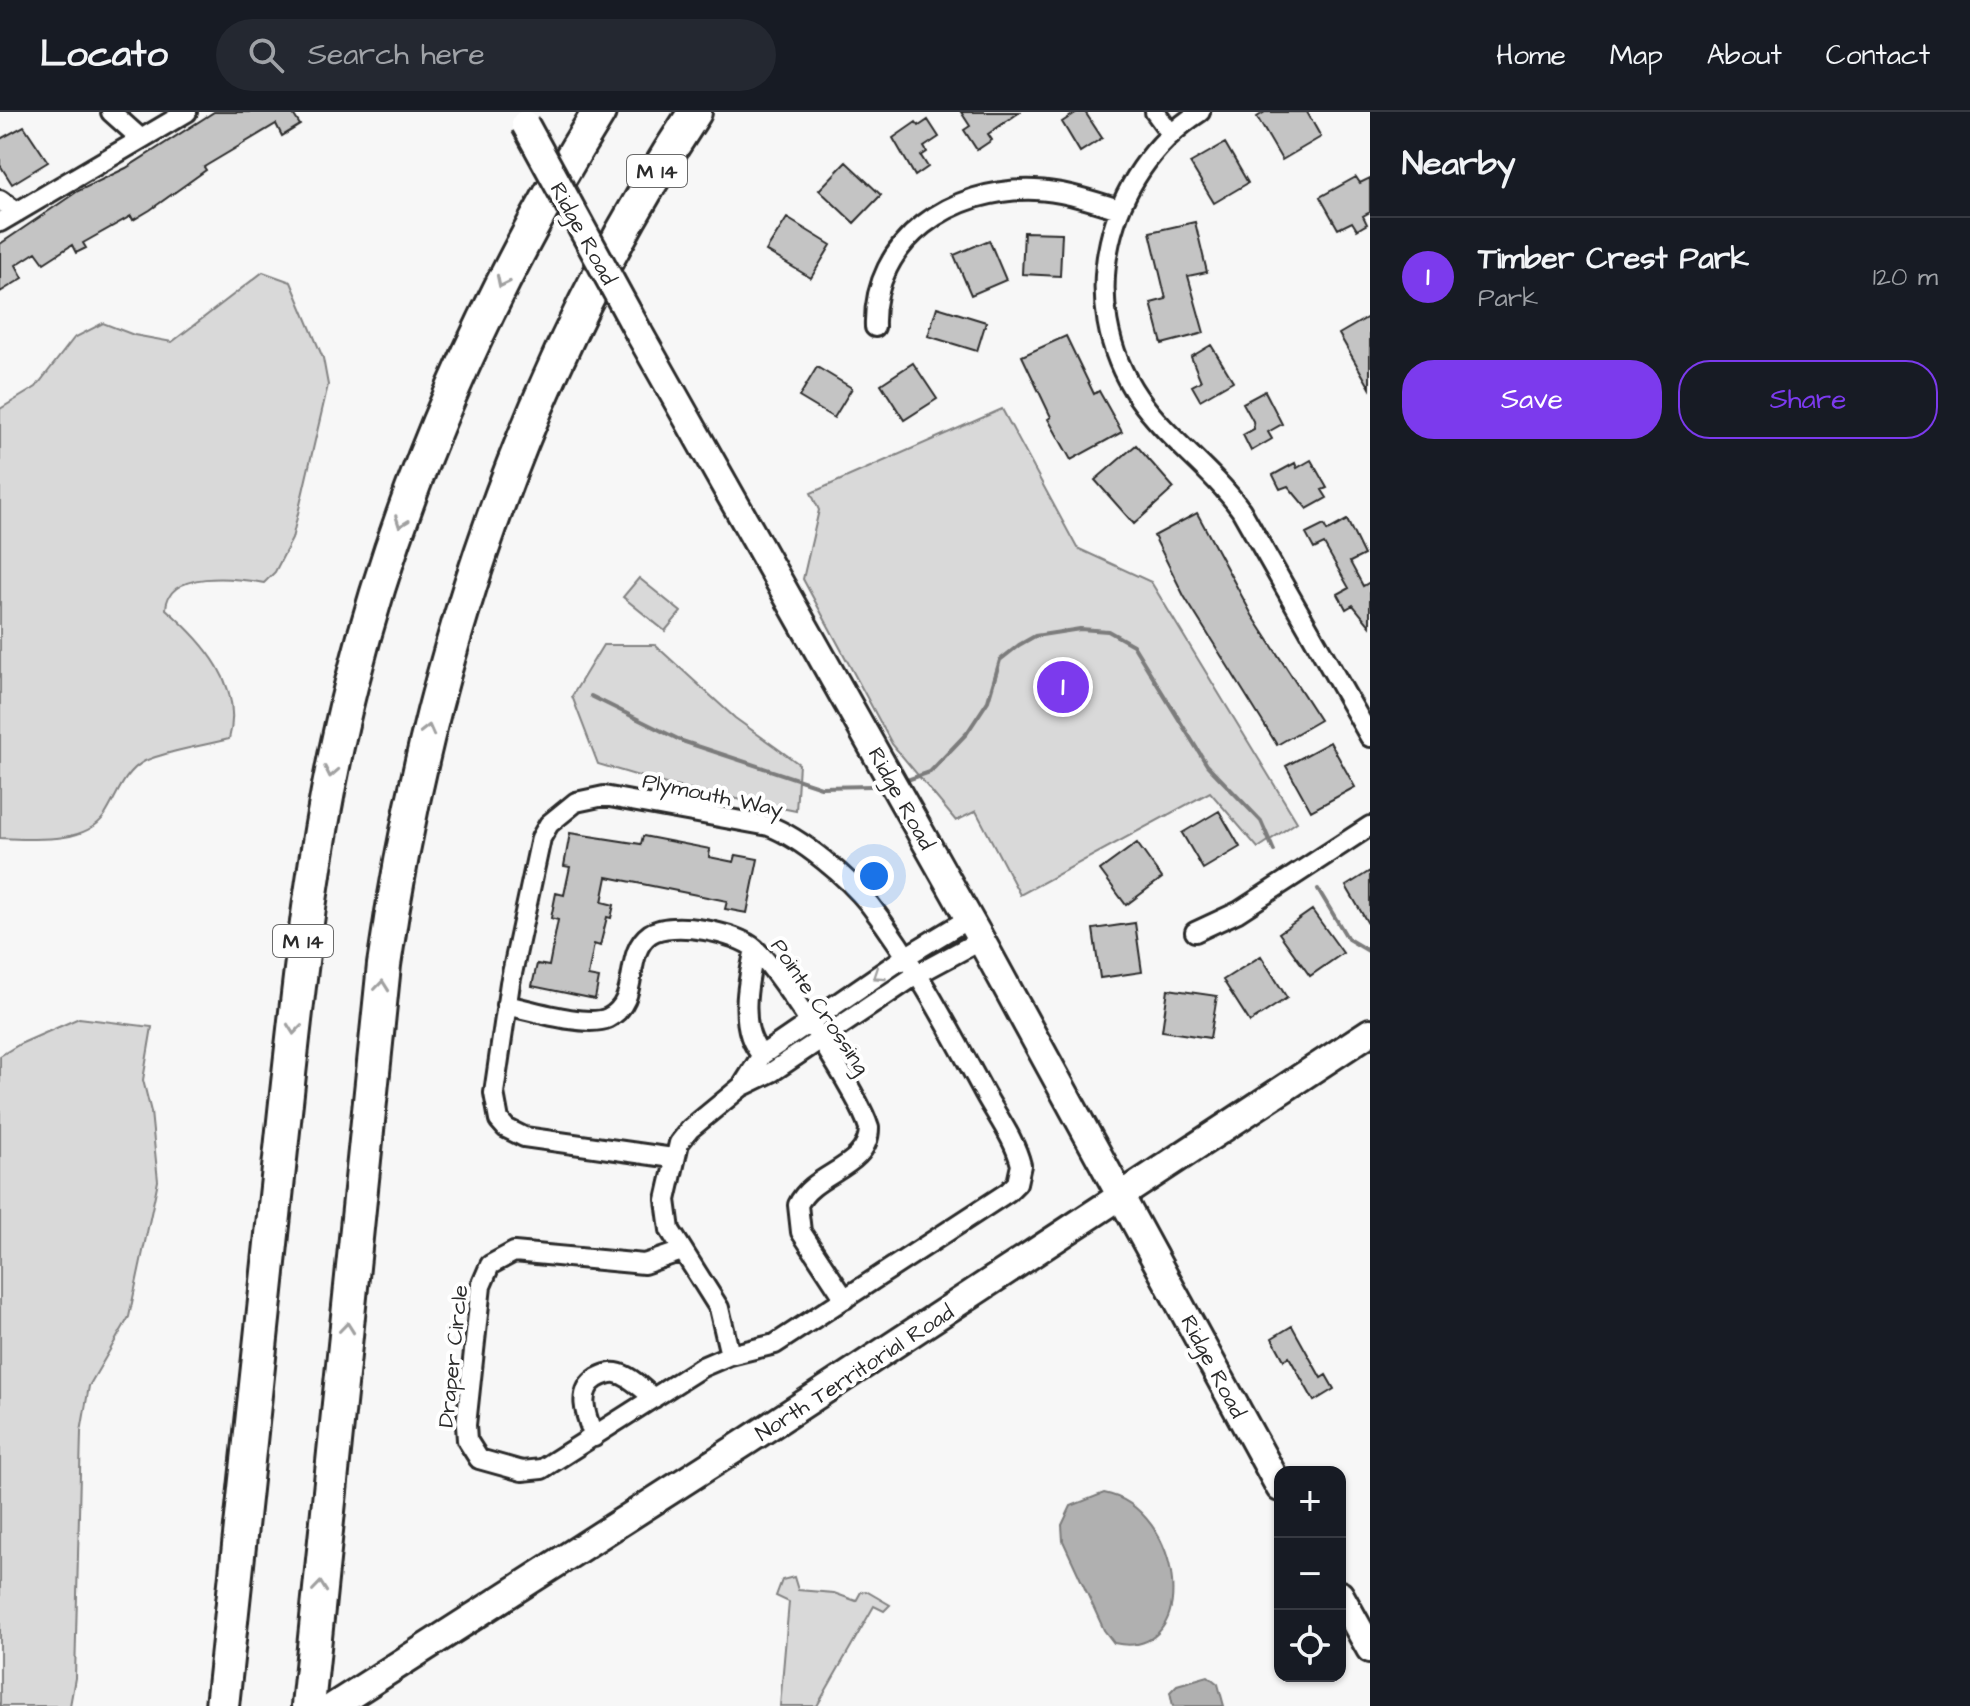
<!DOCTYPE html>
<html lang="en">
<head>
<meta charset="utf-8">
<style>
	body { margin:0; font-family:"Architects Daughter",sans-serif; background:#242831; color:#f1f3f6 }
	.controls { position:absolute; right:24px; bottom:24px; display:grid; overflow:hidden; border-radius:16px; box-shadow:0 2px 6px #0004 }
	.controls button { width:72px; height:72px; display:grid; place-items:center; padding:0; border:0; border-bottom:2px solid #363941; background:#171b24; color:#f1f3f6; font:40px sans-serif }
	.you { position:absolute; left:874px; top:764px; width:28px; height:28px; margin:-20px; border:6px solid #fff; border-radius:50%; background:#1a73e8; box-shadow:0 0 0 12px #1a73e833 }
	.badge { display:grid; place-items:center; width:52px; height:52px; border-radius:50%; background:#7c3aed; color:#fff; font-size:26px; font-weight:700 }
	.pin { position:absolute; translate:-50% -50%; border:4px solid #fff; box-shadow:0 2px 8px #0006 }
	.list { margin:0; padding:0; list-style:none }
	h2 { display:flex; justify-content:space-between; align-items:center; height:104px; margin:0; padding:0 32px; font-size:34px }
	h2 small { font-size:26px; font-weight:400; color:#9ea1a6 }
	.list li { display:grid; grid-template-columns:52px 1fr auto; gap:24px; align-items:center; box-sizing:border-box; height:120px; padding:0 32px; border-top:2px solid #363941 }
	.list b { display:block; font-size:30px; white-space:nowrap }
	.list p { margin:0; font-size:26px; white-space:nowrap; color:#9ea1a6 }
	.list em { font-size:26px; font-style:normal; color:#9ea1a6 }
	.actions { display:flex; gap:16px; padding:24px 32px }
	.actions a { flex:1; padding:18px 0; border:2px solid #7c3aed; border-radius:32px; text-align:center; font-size:28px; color:#7c3aed }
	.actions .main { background:#7c3aed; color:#fff }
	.icon { flex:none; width:44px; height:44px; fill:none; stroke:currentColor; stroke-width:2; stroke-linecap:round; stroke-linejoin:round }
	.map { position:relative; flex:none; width:1370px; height:1594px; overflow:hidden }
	header { display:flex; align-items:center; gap:48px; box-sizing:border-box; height:112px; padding:0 40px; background:#171b24; border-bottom:2px solid #363941 }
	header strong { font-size:38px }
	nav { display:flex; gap:44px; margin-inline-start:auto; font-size:28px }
	.search { width:560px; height:72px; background:#242831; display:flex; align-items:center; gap:20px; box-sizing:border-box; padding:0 28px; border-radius:44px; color:#9ea1a6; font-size:30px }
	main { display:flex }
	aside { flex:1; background:#171b24 }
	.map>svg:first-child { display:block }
	.green { fill:#d9d9d9; stroke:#828282; stroke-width:2 }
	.water { fill:#b0b0b0; stroke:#7b7b7b; stroke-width:2 }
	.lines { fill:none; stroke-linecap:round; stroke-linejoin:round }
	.stream { stroke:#7b7b7b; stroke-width:4 }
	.building { fill:#c4c4c4; stroke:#2b2b2b; stroke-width:2 }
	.street-casing { stroke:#2b2b2b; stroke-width:24 }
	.secondary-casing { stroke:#2b2b2b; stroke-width:32 }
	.highway-casing { stroke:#2b2b2b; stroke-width:38 }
	.street { stroke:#fff; stroke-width:18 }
	.secondary { stroke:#fff; stroke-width:26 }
	.highway { stroke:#fff; stroke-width:32 }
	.secondary-bridge-casing { stroke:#2b2b2b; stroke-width:32; stroke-linecap:butt }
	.secondary-bridge { stroke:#fff; stroke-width:26 }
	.oneway { stroke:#a0a0a0 }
	.labels { text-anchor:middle; stroke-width:8; stroke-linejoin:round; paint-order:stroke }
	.shield { fill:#fff; stroke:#6b6b6b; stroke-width:2 }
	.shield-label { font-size:20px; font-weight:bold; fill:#2b2b2b }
	.street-label { font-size:22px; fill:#2b2b2b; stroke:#fff }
</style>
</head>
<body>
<header>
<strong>Locato</strong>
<div class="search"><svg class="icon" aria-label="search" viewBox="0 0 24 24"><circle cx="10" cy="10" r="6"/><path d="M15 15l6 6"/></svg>Search here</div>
<nav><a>Home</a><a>Map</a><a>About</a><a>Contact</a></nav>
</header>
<main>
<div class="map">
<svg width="1370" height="1594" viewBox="0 0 1370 1594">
	<rect width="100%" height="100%" fill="#f7f7f7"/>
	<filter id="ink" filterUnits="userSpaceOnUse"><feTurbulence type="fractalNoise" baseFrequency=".0125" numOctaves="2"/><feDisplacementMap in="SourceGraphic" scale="16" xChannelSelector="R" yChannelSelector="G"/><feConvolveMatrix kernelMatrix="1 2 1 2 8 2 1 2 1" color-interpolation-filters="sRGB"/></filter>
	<g filter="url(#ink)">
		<path class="green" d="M263,160l28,10 32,76 5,27 -36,154 -17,33 -11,11c-27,-5 -97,-14 -98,26 38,33 78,77 63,130 -26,7 -59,11 -84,22 -21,11 -28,35 -40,54 -20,30 -74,24 -105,23v-429l36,-22 38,-49 29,-15 31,12 38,7z
			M1002,297l75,139 74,34 146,240 -39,26 -48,-56 -190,103 -44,-84 -20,10 -64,-77 -89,-165 16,-69 -8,-17z
			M639,466l42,34 -16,19 -42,-34z
			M603,533h52l80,73 64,46 -3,47 -127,-26 -71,-21 -26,-68z
			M79,906l73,9 -9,53 8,32 7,69 -29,136 -40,69 -8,46 -6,246 -5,28h-70v-650l20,-12z
			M794,1465l4,13 36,3 22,8 5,-9 5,-1 24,14 -6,6 -10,-5 -57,100h-37l9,-104 -13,-6 6,-16z"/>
		<path class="water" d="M1104,1381c80,15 98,169 10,150l-10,-13 -41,-89 -1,-16 9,-19z
			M1208,1564l10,8 6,22h-51l-3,-14 7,-7z"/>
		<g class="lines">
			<path class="stream" d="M591,584l91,45 139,46 51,-1
				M907,668l23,-8 37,-39 21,-32 12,-41 19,-15 16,-9 45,-7 28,2 25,14 74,120 54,56 13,30
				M1318,777l30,50 22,13"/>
		</g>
		<path class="building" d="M214,0h83l-4,2 7,11 -18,11 -6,-12 -72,43 2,3 -56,40 -17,10 -2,-4 -48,27 3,5 -10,5 -4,-8 -28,18 -8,-11 -20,13 7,13 -23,14v-48l78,-53 48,-23z
			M961,0h59l-32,22 4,6 -15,10 -13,-20 6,-4z
			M1077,0h8l17,26 -22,14 -18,-30z
			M1265,0h42l14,25 -39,23 -25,-43z
			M928,8l11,17 -15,10 3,5 -6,4 7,11 -13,9 -22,-38 23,-16 3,4z
			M24,14l24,36 -36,22 -12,-19v-26z
			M1225,31l23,40 -34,20 -24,-40z
			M846,50l35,33 -27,28 -35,-33z
			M1356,65l4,6 10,-5v34l-7,4 4,8 -10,6 -5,-8 -14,7 -18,-32z
			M787,106l44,27 -20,33 -45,-27z
			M1195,110l12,50 -19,4 16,57 -42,11 -11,-41 15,-4 -16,-67z
			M1024,120l38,1 -2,43 -38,-2z
			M989,128l17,40 -35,15 -17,-40z
			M937,195l49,15 -9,29 -49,-15z
			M1370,204v72l-31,-54z
			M1066,224l28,58 5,-3 23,41 -51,28 -23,-41 3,-2 -29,-61z
			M1211,233l22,36 -33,19 -8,-14 9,-5 -10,-24z
			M913,251l24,36 -33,21 -23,-36z
			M817,255l35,21 -18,30 -35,-21z
			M1265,279l17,33 -14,8 4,7 -21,12 -8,-16 11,-6 -1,-8 -10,-18z
			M1136,333l38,43 -40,36 -39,-44z
			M1311,348l16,28 -5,2 5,8 -20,11 -19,-23 -8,3 -7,-14 22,-12 2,5z
			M1197,401l55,102 68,105 -43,25 -93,-149 -30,-60z
			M1347,408l17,35 -14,7 13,24 7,-4v44l-17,-21 -7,4 -8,-15 11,-6 -25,-44 -10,5 -8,-15 18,-9 3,6z
			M1330,630l25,45 -44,24 -25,-45z
			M1219,699l21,36 -37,22 -21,-36z
			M570,721l71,11 2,-8 67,13 -1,8 25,5 2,-7 22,4 -11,54 -22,-4 2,-8 -120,-24 -5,25 12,3 -3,13 -4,-1 -7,29 -6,-2 -6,32 11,2 -4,21 -63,-13 5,-22 12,2 9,-46 -7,-2 5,-25 8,2 6,-28 -6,-1z
			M1137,731l25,35 -36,27 -26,-35z
			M1370,759v56l-24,-41z
			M1312,798l31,43 -33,23 -31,-43z
			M1135,811l7,49 -42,6 -7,-49z
			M1261,844l26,42 -37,24 -27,-42z
			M1168,877l49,7 -7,42 -48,-7z
			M1292,1214l29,52 5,-3 8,14 -20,12 -25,-44 -5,3 -12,-22z"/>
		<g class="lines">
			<defs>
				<path id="street" d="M111,0l29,26
					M1155,0l16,22
					M1200,0c-94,60 -126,192 -62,285 29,42 73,71 103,113l129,227
					M0,88l17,12
					M0,110l187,-110
					M875,215c-3,-87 78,-140 160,-137 29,1 57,11 84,19
					M1195,820l43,-20 132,-86
					M755,837c-7,31 -18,81 7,106
					M506,893c24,5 81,23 102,13 34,-17 14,-64 42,-84 21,-14 87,-2 105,15 25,23 104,146 114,179 0,41 -56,44 -71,77l3,27 44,67
					M743,973l19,-30 143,-98 63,-38
					M673,1046l-149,-21 -18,-9 -7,-8 -5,-27 16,-110 31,-145 8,-14 27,-22 28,-6 165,30c32,12 80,52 101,79 44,57 80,125 115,189 12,22 30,46 36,71l-4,18 -9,9 -233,152 -45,11 -28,12 -160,102 -20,2 -43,-12 -12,-19 -1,-15 15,-139 9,-21 24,-13 130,12 38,-13
					M730,1243l-11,-47 -49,-78 -4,-30 13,-57 11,-14 51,-42 31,-15 144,-97 65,-35
					M594,1325c-7,-19 -19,-45 3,-59 6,-3 12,-6 19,-5 14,2 27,17 38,25"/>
				<path id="secondary" d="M639,221l342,607 299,548
					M1340,1483l30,54
					M334,1594l415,-266 621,-408"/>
				<path id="highway" d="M222,1594c19,-182 38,-364 58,-547 17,-160 32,-320 72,-477 51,-202 137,-393 247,-570
					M308,1594l76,-741c43,-302 141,-596 311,-853"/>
			</defs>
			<use href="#street" class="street-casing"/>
			<use href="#secondary" class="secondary-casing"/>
			<use href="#highway" class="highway-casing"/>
			<use href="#street" class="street"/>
			<use href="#secondary" class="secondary"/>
			<use href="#highway" class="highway"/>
			<defs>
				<path id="secondary-bridge" d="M525,12l114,209"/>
			</defs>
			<use href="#secondary-bridge" class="secondary-bridge-casing"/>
			<use href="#secondary-bridge" class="secondary-bridge"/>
		</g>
		<defs><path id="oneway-chevron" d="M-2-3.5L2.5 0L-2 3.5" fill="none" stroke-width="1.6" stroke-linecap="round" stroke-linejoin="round" transform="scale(2)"/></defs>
		<g class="oneway">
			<use href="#oneway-chevron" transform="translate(502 170) rotate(116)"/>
			<use href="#oneway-chevron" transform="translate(401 410) rotate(110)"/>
			<use href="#oneway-chevron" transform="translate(428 618) rotate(-76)"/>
			<use href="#oneway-chevron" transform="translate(331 660) rotate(101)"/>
			<use href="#oneway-chevron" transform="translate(878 863) rotate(146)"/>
			<use href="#oneway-chevron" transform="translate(382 874) rotate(-84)"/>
			<use href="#oneway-chevron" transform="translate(294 917) rotate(96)"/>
			<use href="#oneway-chevron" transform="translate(347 1216) rotate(-84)"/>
			<use href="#oneway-chevron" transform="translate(320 1475) rotate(-84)"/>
		</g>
	</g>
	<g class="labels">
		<g class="shield">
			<rect x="627" y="43" width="60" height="32" rx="6"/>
			<rect x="273" y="813" width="60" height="32" rx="6"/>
		</g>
		<g class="shield-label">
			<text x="657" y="66">M 14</text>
			<text x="303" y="836">M 14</text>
		</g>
		<g class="street-label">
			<text transform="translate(584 121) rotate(61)" y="8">Ridge Road</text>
			<text transform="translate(713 682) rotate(12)" y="8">Plymouth Way</text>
			<text transform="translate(902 686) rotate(61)" y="8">Ridge Road</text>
			<text transform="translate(821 894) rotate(56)" y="8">Pointe Crossing</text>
			<text transform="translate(452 1244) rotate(-84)" y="8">Draper Circle</text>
			<text transform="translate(1214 1254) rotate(62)" y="8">Ridge Road</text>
			<text transform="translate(854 1260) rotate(-33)" y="8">North Territorial Road</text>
		</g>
	</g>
</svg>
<div class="controls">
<button>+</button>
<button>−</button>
<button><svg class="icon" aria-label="locate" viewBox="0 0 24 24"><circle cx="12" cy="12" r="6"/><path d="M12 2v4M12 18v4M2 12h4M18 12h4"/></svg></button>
</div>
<div class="you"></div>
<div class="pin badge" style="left:1063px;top:575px">1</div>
</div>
<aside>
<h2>Nearby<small></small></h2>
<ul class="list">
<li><span class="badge">1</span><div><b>Timber Crest Park</b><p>Park</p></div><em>120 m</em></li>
</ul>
<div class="actions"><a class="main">Save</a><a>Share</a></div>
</aside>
</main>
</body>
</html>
